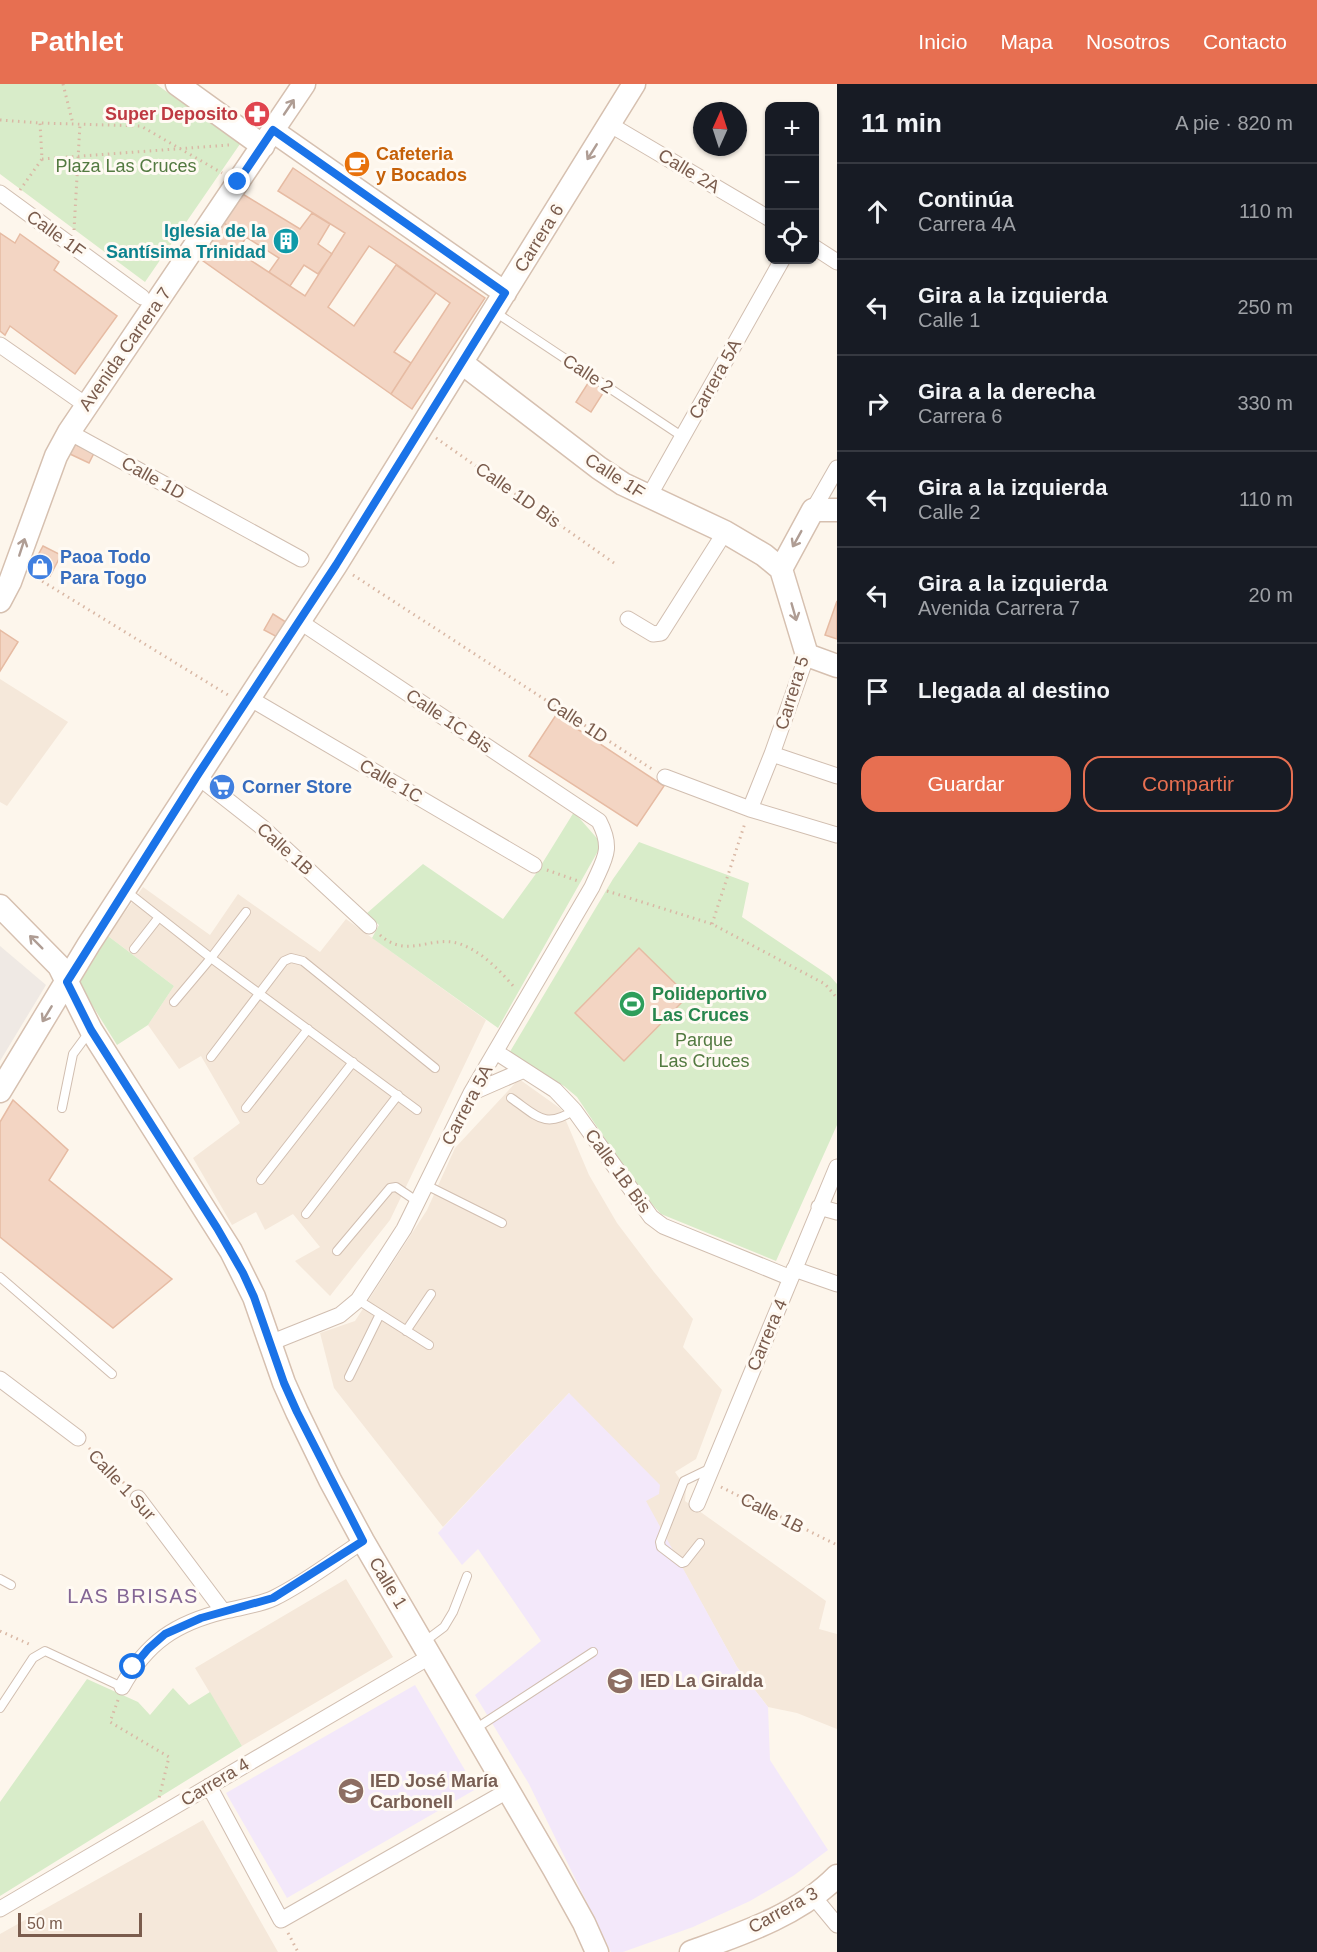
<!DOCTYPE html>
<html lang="es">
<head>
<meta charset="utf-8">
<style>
	body { margin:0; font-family:Helvetica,sans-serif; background:#242831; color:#f1f3f6 }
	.controls { position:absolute; right:18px; top:18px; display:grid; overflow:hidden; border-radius:12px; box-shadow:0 2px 4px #0004 }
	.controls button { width:54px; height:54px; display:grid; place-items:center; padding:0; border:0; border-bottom:2px solid #363941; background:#171b24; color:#f1f3f6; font:30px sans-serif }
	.compass { position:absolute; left:693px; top:18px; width:54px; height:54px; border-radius:50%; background:#171b24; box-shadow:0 2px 4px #0004; rotate:3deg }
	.scale { position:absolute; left:18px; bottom:15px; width:124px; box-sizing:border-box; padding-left:6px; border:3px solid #7a5c4d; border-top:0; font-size:16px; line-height:21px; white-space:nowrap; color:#7a5c4d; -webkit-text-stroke:4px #fffaf3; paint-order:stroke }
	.stop { position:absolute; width:18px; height:18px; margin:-14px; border:4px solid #1a73e8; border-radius:50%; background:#fff }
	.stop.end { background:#1a73e8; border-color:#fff; box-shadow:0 2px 6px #0008 }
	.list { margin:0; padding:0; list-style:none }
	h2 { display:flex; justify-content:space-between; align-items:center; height:78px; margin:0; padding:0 24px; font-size:26px }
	h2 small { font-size:20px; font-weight:400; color:#9ea1a6 }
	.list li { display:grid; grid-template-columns:39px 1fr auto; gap:18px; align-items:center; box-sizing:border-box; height:96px; padding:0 24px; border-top:2px solid #363941 }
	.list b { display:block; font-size:22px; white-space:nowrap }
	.list p { margin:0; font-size:20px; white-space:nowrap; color:#9ea1a6 }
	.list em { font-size:20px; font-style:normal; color:#9ea1a6 }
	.actions { display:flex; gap:12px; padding:18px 24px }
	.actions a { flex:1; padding:14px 0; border:2px solid #e76f51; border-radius:18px; text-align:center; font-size:21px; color:#e76f51 }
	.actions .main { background:#e76f51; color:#fff }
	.icon { flex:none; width:33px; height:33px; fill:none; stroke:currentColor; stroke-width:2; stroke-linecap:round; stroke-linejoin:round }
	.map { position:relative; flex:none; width:837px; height:1868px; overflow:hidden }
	header { display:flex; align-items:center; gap:36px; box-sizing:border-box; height:84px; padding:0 30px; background:#e76f51; color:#fff }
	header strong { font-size:28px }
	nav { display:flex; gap:33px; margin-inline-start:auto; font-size:21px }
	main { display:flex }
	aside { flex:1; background:#171b24 }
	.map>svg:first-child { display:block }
	.residential { fill:#f5e8da }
	.industrial { fill:#efe9e4 }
	.education { fill:#f3e8fa }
	.green { fill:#d8ecc9 }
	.building { fill:#f3d5c3; stroke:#e6bba3; stroke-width:1.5 }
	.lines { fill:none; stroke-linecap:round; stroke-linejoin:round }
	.lane-casing { stroke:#d1beb0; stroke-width:10 }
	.street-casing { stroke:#d1beb0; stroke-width:17 }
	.secondary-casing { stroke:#d6c0b0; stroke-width:25 }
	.path { stroke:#d9b8a5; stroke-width:3; stroke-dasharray:1.5 4.5; stroke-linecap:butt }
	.lane { stroke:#fff; stroke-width:8 }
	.street { stroke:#fff; stroke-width:15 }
	.secondary { stroke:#fff; stroke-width:22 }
	.oneway { stroke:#af9d94 }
	.route { stroke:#1a73e8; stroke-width:8 }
	.labels { text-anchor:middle; stroke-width:6; stroke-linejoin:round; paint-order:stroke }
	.health-label { font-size:18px; font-weight:bold; fill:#be3a42; stroke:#fffaf3; text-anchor:end }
	.food-label { font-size:18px; font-weight:bold; fill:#c56008; stroke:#fffaf3; text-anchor:start }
	.park-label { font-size:18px; fill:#537a41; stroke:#fffaf3 }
	.street-label { font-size:18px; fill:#7a5c4d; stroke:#fffaf3 }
	.culture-label { font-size:18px; font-weight:bold; fill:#0d838f; stroke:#fffaf3; text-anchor:end }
	.shop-label { font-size:18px; font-weight:bold; fill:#366cbe; stroke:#fffaf3; text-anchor:start }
	.leisure-label { font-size:18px; font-weight:bold; fill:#27864d; stroke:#fffaf3; text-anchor:start }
	.education-label { font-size:18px; font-weight:bold; fill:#785e54; stroke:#fffaf3; text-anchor:start }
	.neighbourhood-label { font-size:20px; letter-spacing:1.5px; fill:#846695; stroke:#fffaf3 }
</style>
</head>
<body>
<header>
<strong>Pathlet</strong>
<nav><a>Inicio</a><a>Mapa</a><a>Nosotros</a><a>Contacto</a></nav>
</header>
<main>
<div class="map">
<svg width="837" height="1868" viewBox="0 0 837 1868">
	<rect width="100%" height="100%" fill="#fdf6ec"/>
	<path class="residential" d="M0,595l68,43 -61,84 -7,-4z
		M143,803l67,48 28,-41 82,58 26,-33 140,101 -96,200 -60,76 -35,-35 25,-14 -27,-33 -28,16 -9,-18 -24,13 -39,-67 47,-35 -39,-67 -22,13 -31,-44 26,-39 -66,-50z
		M519,995l42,30 28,66 28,48 37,49 39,47 -10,28 39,43 -26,69 -21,13 11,16 -1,13 141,100 -7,28 18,5v95l-40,-16 -29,-6 -31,-40 -92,-166 -76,-108 -126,134 -109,-139 -14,-55 35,-12 72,-111 28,-62z
		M346,1495l47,78 -151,89 -47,-78z
		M203,1736l75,132h-278v-18z"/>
	<path class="industrial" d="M0,862l46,39 -46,76z"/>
	<path class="education" d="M569,1309l91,92 -1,9 -13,7 91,166 31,40 2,53 58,90 -35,26 -43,25 -57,26 -70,25h-12l-82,-168 -54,-89 66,-54 -63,-92 -16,16 -24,-32z
		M415,1601l61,104 -189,109 -61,-105z"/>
	<path class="green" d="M0,0h156l84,60 -95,138 -145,-108z
		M574,728l28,32 -104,184 -126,-90 7,-13 -13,-11 57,-50 80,55 32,-44z
		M639,758l110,41 -7,34 88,59 7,8v141l-61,136 -115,-47 -21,-23 -63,-94 -13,-11 -56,-31 105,-176z
		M108,852l66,50 -26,39 -31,20 -38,-61z
		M87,1595l51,23 12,13 23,-27 16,17 21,-13 32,54 -242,150v-94z"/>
	<path class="building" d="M293,84l192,130 -73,111 -21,-15 59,-91 -54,-39 -27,-18 -41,61 26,19 42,-61 40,28 -42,59 17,11 -20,31 -192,-136 23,-36 24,15 -8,15 67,44 40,-63 -67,-42z
		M241,109l59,36 12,-16 18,11 -12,20 14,10 -14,20 -14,-9 -14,21 -21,-14 10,-14 -57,-36z
		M0,149l15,10 5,-9 39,28 -5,8 63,46 -42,58 -65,-48 -5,9 -5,-4z
		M590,296l15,10 -14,22 -15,-10z
		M74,360l20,9 -5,10 -19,-9z
		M43,462l18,9 -11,21 -18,-10z
		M837,517v38l-12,-4z
		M273,530l16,10 -8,15 -17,-9z
		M0,546l18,12 -18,29z
		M556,631l108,71 -27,40 -108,-70z
		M639,864l49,48 -64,65 -49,-48z
		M13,1016l55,50 -19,30 123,99 -59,49 -113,-91v-115z"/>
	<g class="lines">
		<defs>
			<path id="lane" d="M495,228l188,125
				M126,807l85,67 206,152
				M134,865l25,-32
				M174,918l37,-44 35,-46
				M211,973l73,-96 7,-3 12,3 132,107
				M511,1014c25,17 34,32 63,12
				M62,1024l11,-54 17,-23
				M246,1024l62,-79
				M261,1096l92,-118
				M426,1101l76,38
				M306,1130l92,-119
				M337,1167l53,-63 6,-1 22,15
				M0,1193l112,97
				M358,1216l71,45
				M406,1247l25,-37
				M349,1293l31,-63
				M700,1459l-15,19 -3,1 -21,-16 -1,-5 24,-61 27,-13
				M0,1495l11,6
				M424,1558l20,-15 9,-15 14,-36
				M0,1624l33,-50 12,-7 77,36
				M475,1645l118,-77"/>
			<path id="street" d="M609,40l161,95
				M0,109l142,104
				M814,163l23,15
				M0,261l86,60
				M69,348l232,127
				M648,414l134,-238
				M813,426l24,-42
				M628,535l25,15 8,-1 64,-101
				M249,614l285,167
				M772,670l65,22
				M197,692l66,52 106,98
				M665,693l85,32 87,26
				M750,725l22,-55 35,-99
				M496,968l59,38 19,20 77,107 12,9 128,52
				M471,1009l53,-23
				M819,1123l18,5
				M794,1185l43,15
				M270,1259l70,-28 18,-15 46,-71 67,-136 121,-206c12,-28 22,-37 7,-66l-300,-200
				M0,1295l78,59
				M138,1414l85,113
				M697,1420l140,-337
				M122,1603c25,-45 54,-64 103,-76 17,-4 34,-6 49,-13 31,-15 60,-38 89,-57
				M209,1702l72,134 228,-130
				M813,1812l24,29
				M0,1825l431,-253"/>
			<path id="secondary" d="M177,0l86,62
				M273,47l232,162
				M462,279l137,105 24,16 102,48 39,23 17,14
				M837,426h-24l-32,59 26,86 30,11
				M0,517l10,-19 46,-126 13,-24 235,-348
				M0,822l59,60 32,64 140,221 23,46 30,86 13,29 33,68 33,61 191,328 30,54 13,29
				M0,1007l89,-147 247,-379 298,-481
				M691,1868c50,-18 108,-37 146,-76"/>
		</defs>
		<use href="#lane" class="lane-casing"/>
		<use href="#street" class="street-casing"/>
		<use href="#secondary" class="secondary-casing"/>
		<path class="path" d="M63,0l10,40
			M0,36l40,3 101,3 81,47
			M42,75l187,-14
			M20,106l22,-31 -2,-36
			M74,146l6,-106
			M436,354l178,125
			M32,491l196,120
			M353,491l299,194
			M547,786l31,11
			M607,807l105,33 113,60 12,14
			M712,840l33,-101
			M380,851c28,25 51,-1 80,9 23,8 40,27 55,44
			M89,1364l40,40
			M721,1403l116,58
			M0,1547l31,14
			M118,1616l-8,22 59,35 -10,41
			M288,1849l10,19"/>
		<use href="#lane" class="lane"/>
		<use href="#street" class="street"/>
		<use href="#secondary" class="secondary"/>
	</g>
	<defs><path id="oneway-shaft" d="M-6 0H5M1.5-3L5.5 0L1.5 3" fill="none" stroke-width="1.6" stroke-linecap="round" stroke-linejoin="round" transform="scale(1.5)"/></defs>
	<g class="oneway">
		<use href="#oneway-shaft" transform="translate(289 23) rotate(-56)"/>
		<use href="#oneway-shaft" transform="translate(592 68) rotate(122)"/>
		<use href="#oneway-shaft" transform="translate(797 455) rotate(119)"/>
		<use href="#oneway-shaft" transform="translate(22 463) rotate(-72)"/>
		<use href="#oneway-shaft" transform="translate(794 528) rotate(74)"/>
		<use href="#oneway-shaft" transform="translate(36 858) rotate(-135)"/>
		<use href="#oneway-shaft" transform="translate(47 930) rotate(121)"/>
	</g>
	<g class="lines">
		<path class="route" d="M133,1583l15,-18 17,-15 36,-16 72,-20 90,-57 -66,-129 -13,-29 -30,-86 -11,-24 -26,-45 -126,-198 -24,-48 130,-206 139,-211 169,-272 -232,-163 -35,52"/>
	</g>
	<defs>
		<symbol id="pharmacy-disc" viewBox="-11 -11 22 22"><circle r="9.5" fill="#e0444e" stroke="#fffaf3"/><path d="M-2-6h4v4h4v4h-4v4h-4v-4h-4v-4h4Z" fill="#fff"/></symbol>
		<symbol id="cafe-disc" viewBox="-11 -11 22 22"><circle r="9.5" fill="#e8710a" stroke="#fffaf3"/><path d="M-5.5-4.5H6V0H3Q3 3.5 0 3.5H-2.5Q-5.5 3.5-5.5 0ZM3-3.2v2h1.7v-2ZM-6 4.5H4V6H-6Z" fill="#fff"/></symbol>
		<symbol id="building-disc" viewBox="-11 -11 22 22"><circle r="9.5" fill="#0f9aa8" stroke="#fffaf3"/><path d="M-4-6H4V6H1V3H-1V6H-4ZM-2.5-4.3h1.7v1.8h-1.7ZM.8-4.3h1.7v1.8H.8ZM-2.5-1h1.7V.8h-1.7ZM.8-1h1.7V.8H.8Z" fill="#fff"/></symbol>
		<symbol id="shop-disc" viewBox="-11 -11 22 22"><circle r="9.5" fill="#3f7fe0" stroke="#fffaf3"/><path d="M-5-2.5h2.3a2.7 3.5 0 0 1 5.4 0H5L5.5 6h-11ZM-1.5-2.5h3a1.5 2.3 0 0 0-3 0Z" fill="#fff"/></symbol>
		<symbol id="supermarket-disc" viewBox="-11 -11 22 22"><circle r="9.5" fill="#3f7fe0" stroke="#fffaf3"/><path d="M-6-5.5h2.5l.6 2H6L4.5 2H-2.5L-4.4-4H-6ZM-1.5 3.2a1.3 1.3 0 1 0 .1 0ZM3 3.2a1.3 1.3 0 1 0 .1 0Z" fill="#fff"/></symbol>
		<symbol id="stadium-disc" viewBox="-11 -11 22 22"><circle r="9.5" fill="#2e9e5b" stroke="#fffaf3"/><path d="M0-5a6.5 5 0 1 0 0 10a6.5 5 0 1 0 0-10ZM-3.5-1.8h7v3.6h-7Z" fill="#fff"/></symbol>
		<symbol id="school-disc" viewBox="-11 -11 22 22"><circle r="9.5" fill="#8d6e63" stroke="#fffaf3"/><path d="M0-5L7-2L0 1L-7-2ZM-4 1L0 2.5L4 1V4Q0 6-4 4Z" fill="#fff"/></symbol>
	</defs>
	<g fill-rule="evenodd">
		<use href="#pharmacy-disc" x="242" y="15" width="30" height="30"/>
		<use href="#cafe-disc" x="342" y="65" width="30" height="30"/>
		<use href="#building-disc" x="271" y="142" width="30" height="30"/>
		<use href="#shop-disc" x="25" y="468" width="30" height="30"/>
		<use href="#supermarket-disc" x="207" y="688" width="30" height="30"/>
		<use href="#stadium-disc" x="617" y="905" width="30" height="30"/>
		<use href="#school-disc" x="605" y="1582" width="30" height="30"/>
		<use href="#school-disc" x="336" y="1692" width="30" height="30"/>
	</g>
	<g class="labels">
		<g class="health-label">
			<text x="238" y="36">Super Deposito</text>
		</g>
		<g class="food-label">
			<text x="376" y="76">Cafeteria<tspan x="376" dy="21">y Bocados</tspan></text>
		</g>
		<g class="park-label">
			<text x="126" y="88">Plaza Las Cruces</text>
			<text x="704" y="962">Parque<tspan x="704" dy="21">Las Cruces</tspan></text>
		</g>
		<g class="street-label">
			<text transform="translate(689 87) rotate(31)" y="6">Calle 2A</text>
			<text transform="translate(56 150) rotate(36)" y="6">Calle 1F</text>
			<text transform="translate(539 154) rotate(-58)" y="6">Carrera 6</text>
			<text transform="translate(125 265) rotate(-55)" y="6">Avenida Carrera 7</text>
			<text transform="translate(588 290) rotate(33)" y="6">Calle 2</text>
			<text transform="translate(715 295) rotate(-61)" y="6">Carrera 5A</text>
			<text transform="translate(615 392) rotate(33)" y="6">Calle 1F</text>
			<text transform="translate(153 394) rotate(29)" y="6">Calle 1D</text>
			<text transform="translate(518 411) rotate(35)" y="6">Calle 1D Bis</text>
			<text transform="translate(792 609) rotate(-73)" y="6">Carrera 5</text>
			<text transform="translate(577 636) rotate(33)" y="6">Calle 1D</text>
			<text transform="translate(449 637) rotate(34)" y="6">Calle 1C Bis</text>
			<text transform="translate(391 697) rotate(30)" y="6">Calle 1C</text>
			<text transform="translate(285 765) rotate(42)" y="6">Calle 1B</text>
			<text transform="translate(467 1021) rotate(-62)" y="6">Carrera 5A</text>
			<text transform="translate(618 1087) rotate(54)" y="6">Calle 1B Bis</text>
			<text transform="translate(767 1251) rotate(-67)" y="6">Carrera 4</text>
			<text transform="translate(122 1401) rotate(47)" y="6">Calle 1 Sur</text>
			<text transform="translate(772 1429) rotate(27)" y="6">Calle 1B</text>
			<text transform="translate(388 1499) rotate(59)" y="6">Calle 1</text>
			<text transform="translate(215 1698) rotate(-31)" y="6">Carrera 4</text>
			<text transform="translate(783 1826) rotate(-29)" y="6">Carrera 3</text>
		</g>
		<g class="culture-label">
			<text x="266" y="153">Iglesia de la<tspan x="266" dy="21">Santísima Trinidad</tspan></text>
		</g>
		<g class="shop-label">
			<text x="60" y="479">Paoa Todo<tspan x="60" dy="21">Para Togo</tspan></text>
			<text x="242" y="709">Corner Store</text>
		</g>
		<g class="leisure-label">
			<text x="652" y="916">Polideportivo<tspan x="652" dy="21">Las Cruces</tspan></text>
		</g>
		<g class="education-label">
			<text x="640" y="1603">IED La Giralda</text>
			<text x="370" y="1703">IED José María<tspan x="370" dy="21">Carbonell</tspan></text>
		</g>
		<g class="neighbourhood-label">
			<text x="133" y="1519">LAS BRISAS</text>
		</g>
	</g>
</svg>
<div class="controls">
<button>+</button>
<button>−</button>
<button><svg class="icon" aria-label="locate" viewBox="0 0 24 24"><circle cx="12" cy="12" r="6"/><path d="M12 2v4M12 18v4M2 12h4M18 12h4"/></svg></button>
</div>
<svg class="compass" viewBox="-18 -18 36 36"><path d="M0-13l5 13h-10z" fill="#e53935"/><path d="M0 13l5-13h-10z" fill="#9ea1a6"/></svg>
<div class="scale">50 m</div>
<div class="stop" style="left:133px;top:1583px"></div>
<div class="stop end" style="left:238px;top:98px"></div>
</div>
<aside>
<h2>11 min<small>A pie · 820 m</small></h2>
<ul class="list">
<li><svg class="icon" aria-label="ahead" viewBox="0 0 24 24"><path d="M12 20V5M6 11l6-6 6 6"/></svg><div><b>Continúa</b><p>Carrera 4A</p></div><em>110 m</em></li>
<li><svg class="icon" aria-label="left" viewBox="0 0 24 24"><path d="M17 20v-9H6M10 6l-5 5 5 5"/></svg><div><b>Gira a la izquierda</b><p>Calle 1</p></div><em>250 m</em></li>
<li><svg class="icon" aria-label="right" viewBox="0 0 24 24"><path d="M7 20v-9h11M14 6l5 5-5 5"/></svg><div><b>Gira a la derecha</b><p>Carrera 6</p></div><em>330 m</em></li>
<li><svg class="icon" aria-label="left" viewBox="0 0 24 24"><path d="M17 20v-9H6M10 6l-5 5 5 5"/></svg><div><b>Gira a la izquierda</b><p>Calle 2</p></div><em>110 m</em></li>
<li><svg class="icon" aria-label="left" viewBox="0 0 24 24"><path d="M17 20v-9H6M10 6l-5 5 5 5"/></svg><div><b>Gira a la izquierda</b><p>Avenida Carrera 7</p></div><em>20 m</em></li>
<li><svg class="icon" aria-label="arrive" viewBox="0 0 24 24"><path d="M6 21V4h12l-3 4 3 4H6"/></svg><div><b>Llegada al destino</b></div></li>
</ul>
<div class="actions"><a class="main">Guardar</a><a>Compartir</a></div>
</aside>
</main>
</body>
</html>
